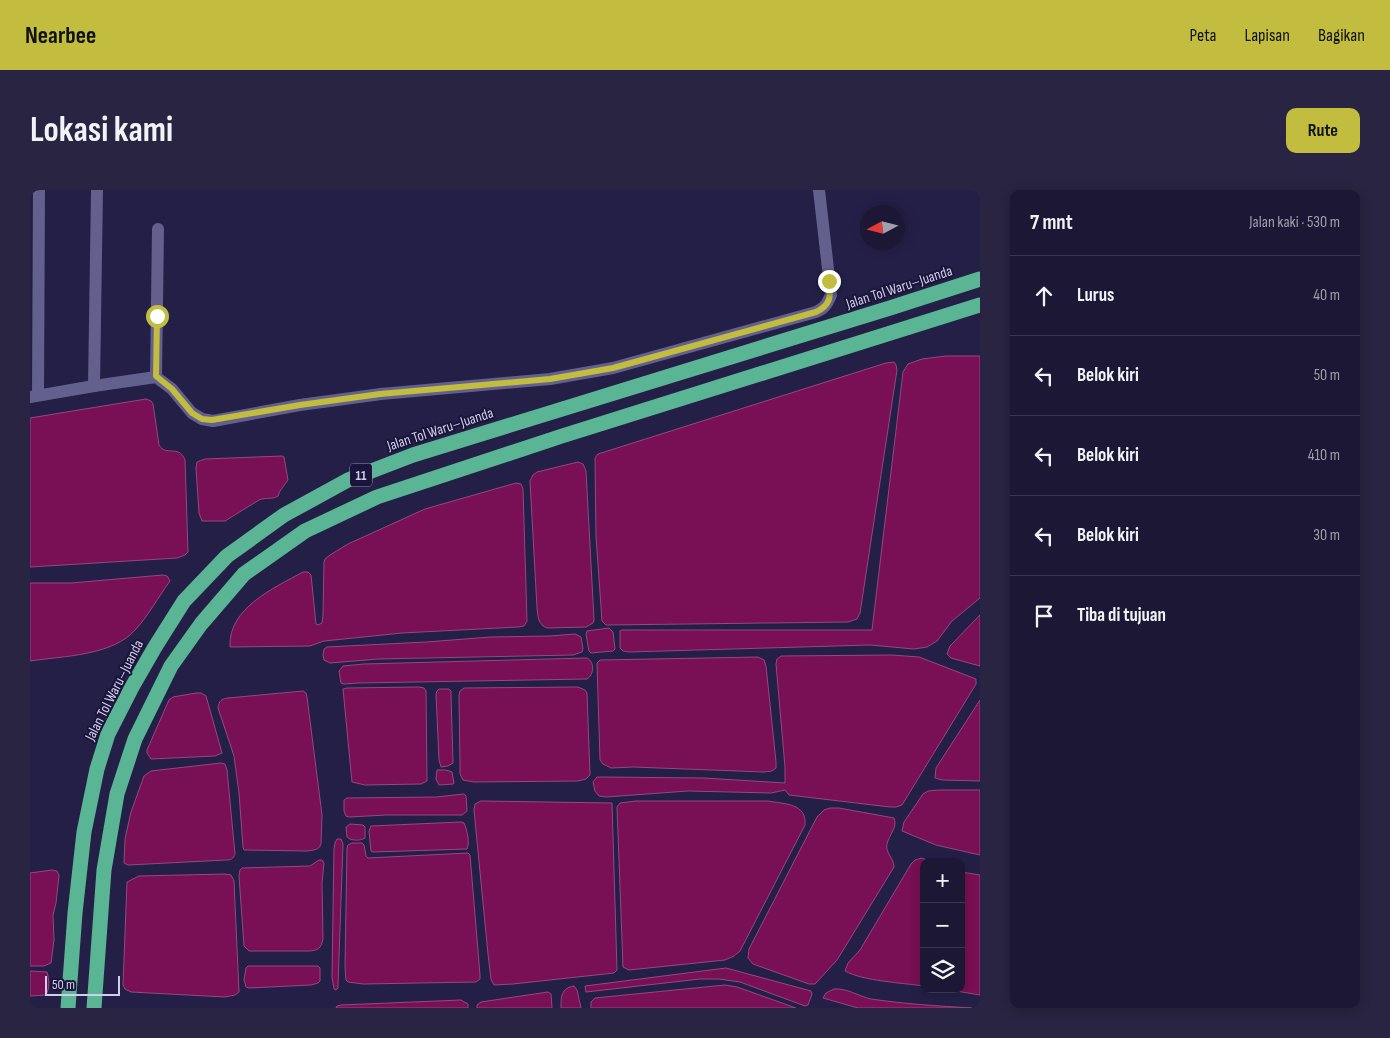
<!DOCTYPE html>
<html lang="id">
<head>
<meta charset="utf-8">
<style>
	body { margin:0; font-family:"Sofia Sans Condensed",sans-serif; background:#282441; color:#f1f3f6 }
	.controls { position:absolute; right:15px; bottom:15px; display:grid; overflow:hidden; border-radius:10px; box-shadow:0 2px 12px #0003 }
	.controls button { width:45px; height:45px; display:grid; place-items:center; padding:0; border:0; border-bottom:1px solid #393650; background:#1b1735; color:#f1f3f6; font:25px sans-serif }
	.compass { position:absolute; left:830px; top:15px; width:45px; height:45px; border-radius:50%; background:#1b1735; box-shadow:0 2px 12px #0003; rotate:263deg }
	.scale { position:absolute; left:15px; bottom:12px; width:75px; box-sizing:border-box; padding-left:5px; border:2px solid #d0cfea; border-top:0; font-size:14px; line-height:18px; white-space:nowrap; color:#d0cfea; -webkit-text-stroke:4px #1b153c; paint-order:stroke }
	.stop { position:absolute; width:15px; height:15px; margin:-11px; border:4px solid #c2bd3f; border-radius:50%; background:#fff }
	.stop.end { background:#c2bd3f; border-color:#fff; box-shadow:0 1px 5px #0008 }
	.list { margin:0; padding:0; list-style:none }
	h2 { display:flex; justify-content:space-between; align-items:center; height:65px; margin:0; padding:0 20px; font-size:21px }
	h2 small { font-size:16px; font-weight:400; color:#a09fad }
	.list li { display:grid; grid-template-columns:32px 1fr auto; gap:15px; align-items:center; box-sizing:border-box; height:80px; padding:0 20px; border-top:1px solid #393650 }
	.list b { display:block; font-size:19px; white-space:nowrap }
	.list em { font-size:16px; font-style:normal; color:#a09fad }
	.icon { flex:none; width:28px; height:28px; fill:none; stroke:currentColor; stroke-width:2; stroke-linecap:round; stroke-linejoin:round }
	.map { position:relative; flex:none; width:950px; height:818px; overflow:hidden; border-radius:10px }
	header { display:flex; align-items:center; gap:30px; box-sizing:border-box; height:70px; padding:0 25px; background:#c2bd3f; color:#111 }
	header strong { font-size:24px }
	nav { display:flex; gap:28px; margin-inline-start:auto; font-size:18px }
	.intro { display:flex; align-items:center; justify-content:space-between; box-sizing:border-box; height:120px; padding:0 30px }
	h1 { margin:0; font-size:35px }
	.button { padding:12px 22px; border-radius:10px; background:#c2bd3f; color:#111; font-size:18px; font-weight:700 }
	main { display:flex; gap:30px; padding:0 30px }
	aside { flex:1; background:#1b1735; border-radius:10px; box-shadow:0 2px 12px #0003 }
	.map>svg:first-child { display:block }
	.water { fill:#790f54; stroke:#934981 }
	.lines { fill:none; stroke-linecap:round; stroke-linejoin:round }
	.minor { stroke:#64608e; stroke-width:12 }
	.tertiary { stroke:#64608e; stroke-width:12 }
	.motorway { stroke:#59b594; stroke-width:15 }
	.route { stroke:#c2bd3f; stroke-width:6 }
	.labels { text-anchor:middle; stroke-width:4; stroke-linejoin:round; paint-order:stroke }
	.shield { fill:#1b153c; stroke:#9a97b6; stroke-width:1 }
	.shield-label { font-size:14px; font-weight:bold; fill:#d0cfea }
	.street-label { font-size:15px; fill:#d0cfea; stroke:#1b153c }
</style>
</head>
<body>
<header>
<strong>Nearbee</strong>
<nav><a>Peta</a><a>Lapisan</a><a>Bagikan</a></nav>
</header>
<div class="intro"><h1>Lokasi kami</h1><a class="button">Rute</a></div>
<main>
<div class="map">
<svg width="950" height="818" viewBox="0 0 950 818">
	<rect width="100%" height="100%" fill="#241f47"/>
	<path class="water" d="M916,166h34v242l-28,23 -15,20 -10,6 -13,2 -44,-4 -241,7 -6,-1 -3,-3v-17l2,-1h250l31,-258 5,-8 14,-5z
		M864,172l2,3 1,5 -37,243 -3,6 -9,3 -242,3 -4,-4 -6,-85 -1,-78 3,-4 288,-91z
		M116,209l5,2 2,3 6,41c7,12 20,-1 26,15l3,92 -3,3 -8,3 -147,9v-149z
		M252,266l2,1 4,23 -8,11 -2,5c-6,4 -12,1 -19,4l-34,21h-23l-3,-8 -3,-45 1,-6 8,-3z
		M548,272l5,2 3,7 8,149 -1,3 -7,4 -39,1c-9,-3 -9,-12 -10,-20l-7,-127 3,-6 4,-3z
		M486,293l5,1 2,5 4,132 -3,5 -6,1 -116,6 -78,8 -14,5 -80,1c-2,-39 44,-59 73,-75h5l3,3 5,49 2,1 4,-2 1,-8 1,-53 1,-3 5,-4 18,-11 77,-35z
		M133,385l4,1 3,5c-11,15 -22,35 -34,48 -23,27 -73,27 -106,32v-78h41z
		M950,425v51l-29,-8 -4,-4 3,-8z
		M579,438l4,4 2,17 -2,2 -22,2 -2,-2 -3,-17 1,-3z
		M545,444l6,3 2,12 -1,3 -9,3 -195,4 -48,4 -6,-3 -1,-5 1,-6 3,-2 99,-5 65,-5 59,-1z
		M862,465l27,2 57,22v5l-74,121 -6,2h-6l-101,-12 -4,-5 -14,3 -83,-2 -82,6 -7,-1 -4,-5 -2,-9 4,-5h4l103,1 81,5v-16l-9,-103 1,-5 4,-3z
		M728,467l6,3 2,6 10,96v6l-4,3 -8,1 -131,-5 -22,1 -8,-4 -3,-4 -3,-97 3,-3z
		M557,468c8,4 7,17 0,21l-228,4 -15,1 -3,-1 -2,-12 4,-5 21,-2z
		M389,497l5,1 2,3 1,90 -6,3 -56,1 -13,-3 -9,-93 4,-1z
		M548,497l7,3 2,3 3,82 -4,4 -8,2 -104,1 -11,-2 -3,-6v-11l-1,-68 1,-4 4,-3z
		M409,499h10l2,2v5l2,67 -5,3 -7,1 -2,-7 -3,-66 1,-3z
		M273,501l3,2 1,4 15,118 -1,29c-2,6 -7,6 -14,7l-63,-1 -1,-3 -4,-54 -5,-37 -16,-48c1,-7 3,-9 10,-10z
		M166,503h5l5,3 16,57 -7,3 -64,3 -4,-6v-3l22,-50 4,-3z
		M950,510v81l-38,-1 -7,-2 1,-10z
		M191,573l4,1 2,6 8,84c-2,5 -4,6 -9,6l-98,5 -4,-2 1,-24 6,-27 13,-36 7,-5z
		M407,580h9l6,2 2,11 -1,1 -14,1 -3,-6z
		M909,600h41v65l-44,-10 -34,-14 2,-9 19,-28 5,-3z
		M434,604l2,2 1,15 -5,4h-76l-37,2 -3,-1 -2,-5v-11l3,-2 89,-1z
		M451,611l131,2 5,167 -3,3 -101,11 -19,1 -3,-6 -3,-25 -14,-144 1,-6z
		M606,611h132c16,3 39,2 37,24l-65,126 -6,5 -9,4 -96,10 -6,-3 -6,-160 3,-4z
		M800,618h9l55,10c4,9 -5,17 -7,26 -2,9 7,14 7,23l-57,93 -22,24h-6l-56,-20 -5,-6 1,-9 68,-132 7,-7z
		M431,632l3,1c3,7 6,19 3,26l-94,3 -2,-1 -2,-20 2,-5z
		M320,634l13,1 2,2v11c-5,3 -14,3 -18,-1l-1,-10z
		M307,649h4l2,5 -5,141v3l-2,2 -2,-1 -2,-12 2,-128 1,-6z
		M322,653h10l2,2 2,11 2,2 100,-5 2,2 10,120v4l-4,3 -113,2 -15,-2 -2,-2 -1,-13 2,-119 1,-3z
		M892,668l10,4h-8v124c-21,-3 -61,-5 -79,-15l3,-8 12,-13 51,-86 4,-4z
		M289,670h3l2,3 -2,20 1,56c-2,9 -4,11 -13,12h-61l-5,-5 -5,-70 1,-6 2,-2 68,-2z
		M22,680l5,1 2,4 -3,28 -3,12 1,25 -3,23 -7,3h-14v-93z
		M931,682l19,3v120l-36,-6h17z
		M195,684l6,1 3,6 5,111 -4,3 -10,2 -94,-5 -6,-3 -2,-4 4,-103 12,-6z
		M218,776h70l2,2v13l-2,2 -7,2 -62,3 -3,-1 -2,-7 2,-12z
		M696,778l85,23 1,3 -4,11 -3,1 -65,-24 -21,-3h-19l-114,13 -1,-6z
		M0,781l17,1c2,7 3,16 -1,23l-16,1z
		M695,795l12,2 59,21h-205v-6l4,-4z
		M544,796l3,4 4,18h-20c0,-11 0,-20 13,-22z
		M804,799c13,-1 24,7 37,10 34,5 67,7 101,9h-114l-35,-10 3,-5z
		M518,802l3,2 1,14h-75v-3l4,-3z
		M431,810l7,4v4h-132l1,-2 4,-1z"/>
	<g class="lines">
		<path class="minor" d="M126,187l2,-148
			M64,196l62,-9 16,12 20,24 10,6 11,2 87,-16 81,-11 169,-15 63,-11 203,-56c9,-4 11,-8 15,-17l-12,-105
			M8,205l1,-205"/>
		<path class="tertiary" d="M0,207l64,-11 3,-196"/>
		<path class="motorway" d="M38,818l7,-95 9,-81 13,-63 11,-35 24,-47 23,-40 29,-46 43,-45 57,-41 64,-35 65,-25 477,-147 90,-29
			M64,818l10,-138 13,-76 18,-55 36,-73 30,-42 43,-50 61,-43 72,-34 185,-61 418,-131"/>
	</g>
	<g class="lines">
		<path class="route" d="M127,126l-1,60 16,13 20,24 10,6 10,1 88,-15 80,-11 170,-15 63,-11 203,-56c15,-7 15,-16 13,-31"/>
	</g>
	<g class="labels">
		<rect class="shield" x="320" y="273.5" width="22" height="23" rx="4"/>
		<g class="shield-label">
			<text x="331" y="290">11</text>
		</g>
		<g class="street-label">
			<text transform="translate(869 97) rotate(-18)" y="5">Jalan Tol Waru–Juanda</text>
			<text transform="translate(410 239) rotate(-18)" y="5">Jalan Tol Waru–Juanda</text>
			<text transform="translate(84 500) rotate(-63)" y="5">Jalan Tol Waru–Juanda</text>
		</g>
	</g>
</svg>
<div class="controls">
<button>+</button>
<button>−</button>
<button><svg class="icon" aria-label="layers" viewBox="0 0 24 24"><path d="M12 4l9 5-9 5-9-5zM3 14l9 5 9-5"/></svg></button>
</div>
<svg class="compass" viewBox="-18 -18 36 36"><path d="M0-13l5 13h-10z" fill="#e53935"/><path d="M0 13l5-13h-10z" fill="#a09fad"/></svg>
<div class="scale">50 m</div>
<div class="stop" style="left:127px;top:126px"></div>
<div class="stop end" style="left:799px;top:91px"></div>
</div>
<aside>
<h2>7 mnt<small>Jalan kaki · 530 m</small></h2>
<ul class="list">
<li><svg class="icon" aria-label="ahead" viewBox="0 0 24 24"><path d="M12 20V5M6 11l6-6 6 6"/></svg><div><b>Lurus</b></div><em>40 m</em></li>
<li><svg class="icon" aria-label="left" viewBox="0 0 24 24"><path d="M17 20v-9H6M10 6l-5 5 5 5"/></svg><div><b>Belok kiri</b></div><em>50 m</em></li>
<li><svg class="icon" aria-label="left" viewBox="0 0 24 24"><path d="M17 20v-9H6M10 6l-5 5 5 5"/></svg><div><b>Belok kiri</b></div><em>410 m</em></li>
<li><svg class="icon" aria-label="left" viewBox="0 0 24 24"><path d="M17 20v-9H6M10 6l-5 5 5 5"/></svg><div><b>Belok kiri</b></div><em>30 m</em></li>
<li><svg class="icon" aria-label="arrive" viewBox="0 0 24 24"><path d="M6 21V4h12l-3 4 3 4H6"/></svg><div><b>Tiba di tujuan</b></div></li>
</ul>
</aside>
</main>
</body>
</html>
